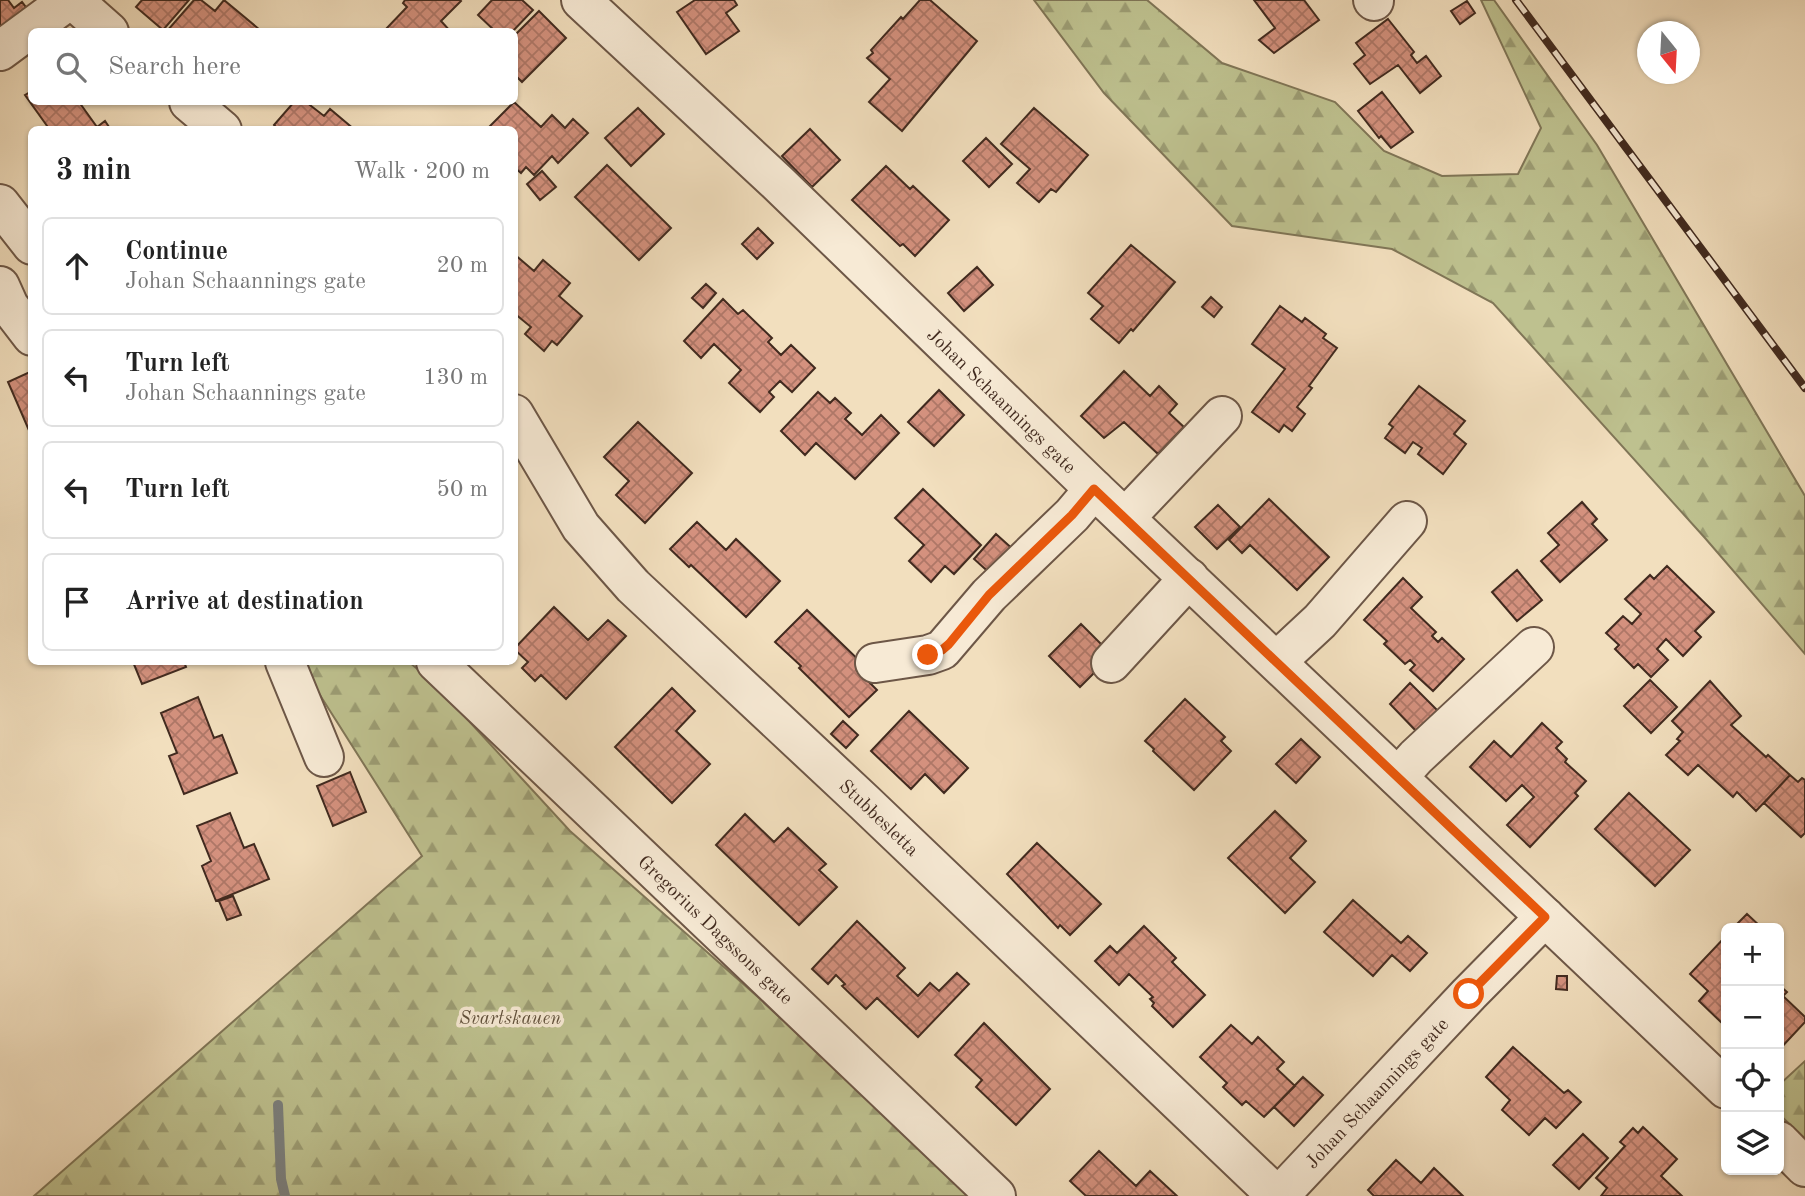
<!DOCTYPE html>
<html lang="en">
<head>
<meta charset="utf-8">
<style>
	body { margin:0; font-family:"Old Standard TT",serif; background:#f2f2f2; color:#222 }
	.controls { position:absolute; right:21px; bottom:21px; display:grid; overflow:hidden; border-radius:10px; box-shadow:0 2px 5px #0004 }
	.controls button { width:63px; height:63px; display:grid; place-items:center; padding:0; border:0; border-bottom:2px solid #e0e0e0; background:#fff; color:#222; font:35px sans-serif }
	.compass { position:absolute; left:1637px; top:21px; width:63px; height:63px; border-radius:50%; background:#fff; box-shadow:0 2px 5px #0004; rotate:162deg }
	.stop { position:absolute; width:21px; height:21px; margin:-16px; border:5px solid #ea580c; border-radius:50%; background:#fff }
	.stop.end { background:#ea580c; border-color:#fff; box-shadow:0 2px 7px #0008 }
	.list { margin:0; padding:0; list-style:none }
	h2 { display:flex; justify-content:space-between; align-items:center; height:91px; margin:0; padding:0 28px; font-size:30px }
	h2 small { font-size:23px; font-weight:400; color:#767676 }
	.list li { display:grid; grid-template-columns:46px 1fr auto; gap:21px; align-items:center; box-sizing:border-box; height:98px; margin:0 14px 14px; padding:0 14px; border:2px solid #e0e0e0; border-radius:10px }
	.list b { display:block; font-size:26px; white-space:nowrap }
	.list p { margin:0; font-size:23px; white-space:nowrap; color:#767676 }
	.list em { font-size:23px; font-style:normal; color:#767676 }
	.icon { flex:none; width:38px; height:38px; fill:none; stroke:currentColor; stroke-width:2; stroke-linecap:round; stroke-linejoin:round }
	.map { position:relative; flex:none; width:1805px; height:1196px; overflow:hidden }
	.search { position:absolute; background:#fff; box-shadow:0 2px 5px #0004; left:28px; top:28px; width:490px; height:77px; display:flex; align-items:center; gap:18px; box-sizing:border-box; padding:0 24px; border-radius:10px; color:#767676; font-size:26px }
	.panel { position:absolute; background:#fff; box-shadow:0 2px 5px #0004; left:28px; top:126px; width:490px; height:539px; border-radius:10px }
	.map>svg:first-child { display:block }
	.forest { fill:url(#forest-firs); stroke:#807657; stroke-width:2 }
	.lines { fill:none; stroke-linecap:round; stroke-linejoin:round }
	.stream { stroke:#7b807e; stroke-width:10 }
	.building { fill:url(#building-cross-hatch); stroke:#412a1f; stroke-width:2 }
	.minor-casing { stroke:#6d5747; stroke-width:42 }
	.minor { stroke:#f7ead5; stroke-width:38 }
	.rail-casing { stroke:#412a1f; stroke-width:8 }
	.rail { stroke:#f7ead5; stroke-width:5; stroke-dasharray:16; stroke-linecap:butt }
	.route { stroke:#ea580c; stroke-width:9 }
	.labels { text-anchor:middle; stroke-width:7; stroke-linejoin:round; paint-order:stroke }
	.street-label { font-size:19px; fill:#412a1f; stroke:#f7ead5 }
	.park-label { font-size:19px; font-style:italic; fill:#60503b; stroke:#f7ead5 }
</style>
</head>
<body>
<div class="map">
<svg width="1805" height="1196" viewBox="0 0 1805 1196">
	<defs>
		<pattern id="forest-firs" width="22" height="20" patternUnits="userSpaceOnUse" patternTransform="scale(1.75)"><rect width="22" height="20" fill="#bec18f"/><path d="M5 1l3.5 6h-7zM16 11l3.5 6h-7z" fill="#9c9d74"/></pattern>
		<pattern id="building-cross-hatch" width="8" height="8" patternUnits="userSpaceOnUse" patternTransform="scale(1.75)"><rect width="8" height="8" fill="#d4917e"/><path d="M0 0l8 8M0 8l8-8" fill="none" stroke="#ae7767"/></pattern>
	</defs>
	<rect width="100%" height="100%" fill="#f2dfbe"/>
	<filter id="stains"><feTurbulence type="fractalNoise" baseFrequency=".00286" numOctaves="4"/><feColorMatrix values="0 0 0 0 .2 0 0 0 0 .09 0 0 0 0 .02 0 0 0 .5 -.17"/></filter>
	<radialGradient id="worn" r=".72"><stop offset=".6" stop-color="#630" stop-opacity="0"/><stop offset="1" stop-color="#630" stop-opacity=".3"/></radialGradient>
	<path class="forest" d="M1034,0h113l75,63 113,39 49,49 58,25 76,-2 23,-46 -60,-128h13l103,145 208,351v158l-100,-116 -212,-235 -101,-54 -160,-23 -128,-133z
		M299,662h110l25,21 136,148 188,166 212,199h-936l388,-340z
		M1805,1061v78l-26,-25v-29z"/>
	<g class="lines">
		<path class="stream" d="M278,1105l3,74 4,17"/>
	</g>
	<path class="building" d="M0,0h8l6,8 8,-6 15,20 -27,19 -10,-15z
		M142,0h47l-26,30 -27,-23z
		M194,0h7l14,11 9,-11 36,30 -93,1z
		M405,0h55l1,1 -20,20 10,11h-64l-2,-2 22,-23 -4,-4z
		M492,0h30l11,10 -21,22h-16l-18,-17z
		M695,0h39l3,5 -11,8 13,18 -33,23 -29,-42z
		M920,0h10l47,41 -75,90 -33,-29 21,-23 -23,-21 6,-5 -2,-3 30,-33 2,2z
		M1254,0h50l15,20 -45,33 -15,-13 16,-12z
		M1467,1l8,12 -15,11 -9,-13z
		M539,11l27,27 -44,44 -8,-8v-38z
		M1388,19l26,33 -3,3 6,8 9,-7 15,20 -21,17 -22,-28 -28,19 -16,-20 11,-9 -9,-12z
		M32,91v11h47l18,25 8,-6 6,9h-61l-25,-35z
		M1382,92l31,40 -22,16 -10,-12 -2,2 -21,-27z
		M294,102h12l18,14 6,-7 25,21h-76l-5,-5z
		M514,102l27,25 11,-12 13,13 8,-9 15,14 -30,30 -6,-7 -18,19 -8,-8 -5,6 -7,-6v-37l-27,-1z
		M638,108l26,26 -33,32 -26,-28z
		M1034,108l54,47 -32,37 -5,-3 -12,13 -22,-19 13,-14 -29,-25z
		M810,129l30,31 -28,27 -30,-31z
		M986,138l26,26 -23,23 -26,-26z
		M607,165l64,63 -32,32 -64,-63z
		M886,166l24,23 3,-3 36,34 -34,36 -12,-12 -3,2 -48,-46z
		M542,171l14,16 -16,13 -13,-16z
		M758,228l15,15 -16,16 -15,-15z
		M1131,245l44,37 -42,49 -2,-2 -12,14 -28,-24 12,-13 -15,-13z
		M514,254l20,17 9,-11 27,23 -11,13 23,20 -25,29 -5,-4 -8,10 -19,-17 6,-7 -17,-14z
		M977,267l16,18 -29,26 -16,-18z
		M706,284l10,9 -13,15 -11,-10z
		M1211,297l11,10 -8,10 -12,-10z
		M723,299l15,15 5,-4 29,28 -4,4 13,13 10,-10 24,23 -23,24 -12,-11 -11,11 5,5 -14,15 -31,-29 12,-13 -27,-26 -13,14 -17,-17z
		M1280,306l22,16 3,-4 21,16 -3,4 14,10 -28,38 3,2 -15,19 8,7 -13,17 -8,-6 -5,7 -27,-20 33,-43 -33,-25z
		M32,371v64h-1l-23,-53z
		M1124,371l26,25 9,-10 18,18 -8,9 15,14 -26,27 -34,-32 -20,16 -23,-22z
		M1419,386l46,35 -11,13 12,10 -23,30 -25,-20 4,-6 -9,-6 -8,11 -20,-15 8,-11 -4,-3z
		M939,390l25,25 -30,31 -26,-24z
		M818,392l12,11 5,-5 16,15 -6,6 17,16 19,-20 18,18 -44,46 -39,-36 -11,12 -24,-24z
		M638,422l54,51 -47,50 -29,-28 13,-14 -25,-24z
		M923,489l58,56 -27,29 -9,-8 -14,16 -22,-21 15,-16 -29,-27z
		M1269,499l60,58 -32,33 -47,-45 -8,8 -13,-13z
		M1582,502l15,17 -5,5 15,16 -47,42 -19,-21 18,-16 -11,-12z
		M1218,505l22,22 -23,22 -22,-22z
		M697,522l29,28 10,-11 44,42 -34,36 -55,-52 -2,2 -19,-18z
		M996,534l19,17 -22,25 -19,-17z
		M1667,566l47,46 -19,19 6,6 -18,19 -17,-17 -9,10 11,11 -17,17 -13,-13 -4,4 -19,-19 4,-4 -13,-12 17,-17 9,8 9,-10 -16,-15 25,-24 4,4z
		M1517,570l25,30 -25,21 -25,-29z
		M1403,578l19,19 -11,11 25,24 -4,4 6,6 4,-4 22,21 -31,32 -23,-21 5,-5 -5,-5 -5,4 -21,-20 3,-3 -23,-21z
		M554,607l34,33 20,-20 18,16 -60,63 -25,-24 -6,6 -13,-13 6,-6 -14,-13z
		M807,610l63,61 -6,6 13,13 -28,27 -50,-49 2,-2 -26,-24z
		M1081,624l31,31 -32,32 -31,-31z
		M133,662h51l2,5 -44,17z
		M1650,680l27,27 -26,26 -27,-27z
		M1710,681l31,35 -10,9 35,32 2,-2 22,20 -34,36 -19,-19 -4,5 -35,-32 -10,10 -22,-20 14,-14 -3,-2 6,-7 -11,-11z
		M1410,683l28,28 -21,21 -27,-28z
		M672,688l23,23 -19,20 34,33 -38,39 -57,-56z
		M198,697l16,41 8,-3 15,38 -53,21 -15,-38 8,-3 -16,-40z
		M1185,699l40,38 -4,4 10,10 -37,39 -41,-39 1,-2 -9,-8z
		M909,711l59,57 -24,25 -19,-19 -14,15 -40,-38z
		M843,721l15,14 -12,13 -15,-14z
		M1542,723l20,19 -6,6 11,11 -2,3 21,19 -11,12 3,3 -48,51 -23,-22 27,-28 -12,-12 -16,16 -36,-34 24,-26 17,16z
		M1301,739l19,18 -24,26 -20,-19z
		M350,772l16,40 -33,14 -16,-40z
		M1790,775l8,7 4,-4 3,2v53l-4,4 -37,-34z
		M1629,793l61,57 -35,36 -60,-57z
		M1275,811l31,30 -16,17 25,24 -30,31 -57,-55z
		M230,813l14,35 10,-4 15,35 -53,22 -14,-35 9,-5 -14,-35z
		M745,814l29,28 14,-14 38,36 -7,6 18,17 -38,38 -83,-80z
		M1037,843l64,61 -31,31 -10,-10 -2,3 -51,-54z
		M233,896l8,19 -14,5 -8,-19z
		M1353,900l48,43 7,-7 19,17 -17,18 -18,-16 -19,21 -49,-44z
		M1747,914l15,14h-29z
		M857,921l48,47 -8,8 21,20 12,-13 9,8 18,-18 12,11 -51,53 -41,-39 -11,11 -24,-23 3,-2 -9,-9 -8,9 -16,-15z
		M1144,926l32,32 -4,4 33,33 -32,32 -21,-21 2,-3 -4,-4 3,-2 -24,-23 -10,11 -24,-24 15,-15 7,7z
		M1726,936v91l-27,-26 9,-10 -18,-17z
		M1557,976h10v14l-11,-1z
		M1779,985l8,7 -4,4 22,21v5l-26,28z
		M984,1023l66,66 -34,36 -40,-38 6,-7 -27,-25z
		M1231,1025l21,19 6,-7 26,25 -7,7 18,17 -31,31 -18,-16 -4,4 -19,-18 4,-4 -27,-26z
		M1513,1047l51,46 4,-3 13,12 -25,26 -11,-10 -16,17 -27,-25 8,-10 -24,-23z
		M1303,1077l20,18 -29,31 -20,-19z
		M1643,1127l34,32 -16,17 21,20h-81l6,-8 -11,-10 29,-32 -5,-4 13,-14 5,5z
		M1583,1134l25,24 -29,31 -26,-24z
		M1099,1151l37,35 14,-15 27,25h-91l-16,-15z
		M1396,1160l25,23 13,-15 29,28h-89l-6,-6z"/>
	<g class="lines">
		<defs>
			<g id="minor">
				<path d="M73,0l36,32"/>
				<path id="s1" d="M581,0l197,183 316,306 632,600"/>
				<path d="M1373,0l1,1"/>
				<path d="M0,51l69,-51"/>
				<path d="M189,102l33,28"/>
				<path d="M0,204l32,41"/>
				<path d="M0,286l9,20 23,30"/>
				<path id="s2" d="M514,414l67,113 52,59 231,216 413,394"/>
				<path d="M1125,518l97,-102"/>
				<path d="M1277,661l43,-40 87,-100"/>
				<path d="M285,662l39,95"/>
				<path id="s3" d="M436,662l560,534"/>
				<path d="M875,663l53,-8 14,-5 47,-55 83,-80 22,-26"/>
				<path d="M1111,663l78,-85"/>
				<path d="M1398,777l18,-20 118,-110"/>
				<path d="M1779,1141l26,26"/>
				<path id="s4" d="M1279,1196l190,-202 76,-77"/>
			</g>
		</defs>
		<use href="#minor" class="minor-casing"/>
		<use href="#minor" class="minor"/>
		<defs>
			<path id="rail" d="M1516,0l289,388"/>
		</defs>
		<use href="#rail" class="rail-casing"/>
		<use href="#rail" class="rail"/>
	</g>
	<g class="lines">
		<path class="route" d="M928,655l14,-5 7,-6 40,-49 83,-80 22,-26 451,428 -76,77"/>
	</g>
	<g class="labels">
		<g class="street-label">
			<text dy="7" stroke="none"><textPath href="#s1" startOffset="581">Johan Schaannings gate</textPath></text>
			<text dy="7" stroke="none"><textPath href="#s2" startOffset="548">Stubbesletta</textPath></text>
			<text dy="7" stroke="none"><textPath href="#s3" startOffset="387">Gregorius Dagssons gate</textPath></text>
			<text dy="7" stroke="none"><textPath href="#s4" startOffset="142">Johan Schaannings gate</textPath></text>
		</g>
		<g class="park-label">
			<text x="510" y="1024">Svartskauen</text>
		</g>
	</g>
	<rect width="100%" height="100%" filter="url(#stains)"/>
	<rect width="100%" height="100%" fill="url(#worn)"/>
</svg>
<div class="controls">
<button>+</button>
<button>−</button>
<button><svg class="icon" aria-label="locate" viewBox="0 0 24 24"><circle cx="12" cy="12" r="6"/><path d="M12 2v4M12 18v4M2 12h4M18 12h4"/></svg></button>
<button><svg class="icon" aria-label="layers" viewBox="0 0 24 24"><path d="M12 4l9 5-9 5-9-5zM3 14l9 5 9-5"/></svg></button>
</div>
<svg class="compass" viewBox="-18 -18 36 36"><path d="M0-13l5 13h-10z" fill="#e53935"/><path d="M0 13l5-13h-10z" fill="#767676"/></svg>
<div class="stop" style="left:1469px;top:994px"></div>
<div class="stop end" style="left:928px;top:655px"></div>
<div class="search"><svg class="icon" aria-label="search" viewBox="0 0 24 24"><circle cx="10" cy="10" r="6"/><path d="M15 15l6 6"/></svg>Search here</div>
<section class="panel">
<h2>3 min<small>Walk · 200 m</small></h2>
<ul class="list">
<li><svg class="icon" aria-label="ahead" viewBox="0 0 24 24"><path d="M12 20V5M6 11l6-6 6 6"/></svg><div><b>Continue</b><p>Johan Schaannings gate</p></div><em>20 m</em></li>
<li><svg class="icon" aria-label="left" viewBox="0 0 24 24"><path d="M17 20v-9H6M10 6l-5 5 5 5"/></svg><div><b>Turn left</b><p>Johan Schaannings gate</p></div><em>130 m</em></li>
<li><svg class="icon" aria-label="left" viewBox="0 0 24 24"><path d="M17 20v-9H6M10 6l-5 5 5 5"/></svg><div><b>Turn left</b></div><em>50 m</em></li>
<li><svg class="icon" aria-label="arrive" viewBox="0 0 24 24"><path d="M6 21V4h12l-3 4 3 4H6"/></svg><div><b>Arrive at destination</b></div></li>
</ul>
</section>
</div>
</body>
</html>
